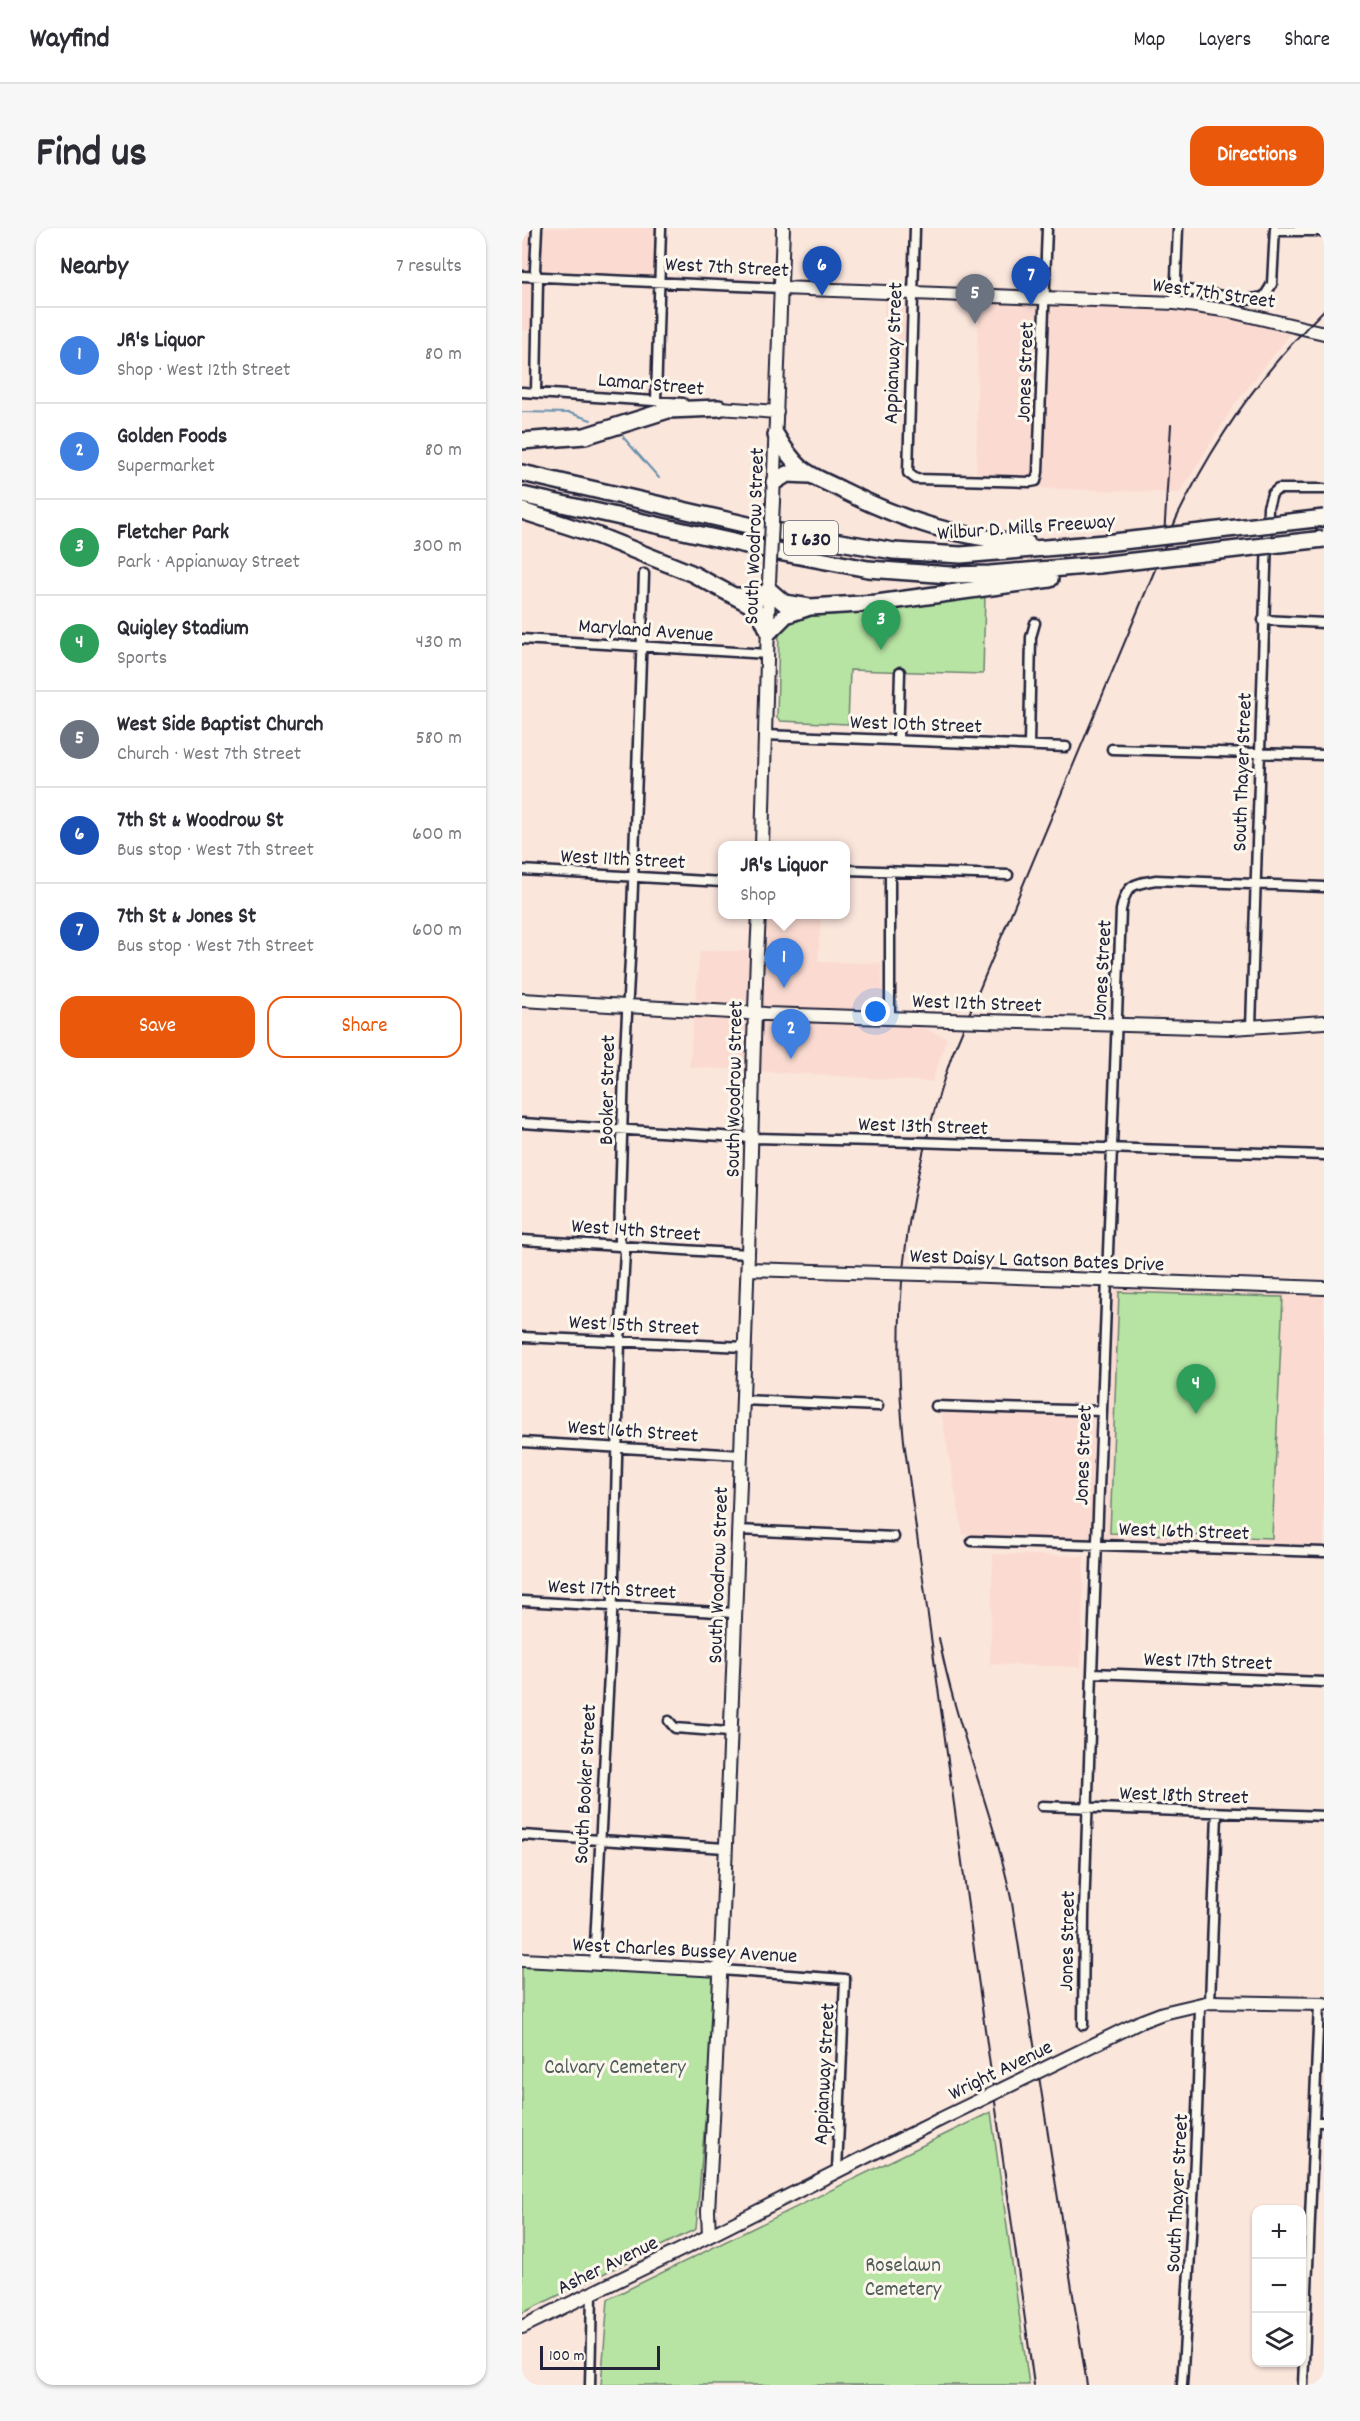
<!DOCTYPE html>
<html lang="en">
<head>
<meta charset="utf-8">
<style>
	body { margin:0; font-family:Dekko,sans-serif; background:#f7f7f7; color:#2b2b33 }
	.controls { position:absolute; right:18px; bottom:18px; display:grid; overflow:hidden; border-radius:12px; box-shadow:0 2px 4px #0004 }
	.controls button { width:54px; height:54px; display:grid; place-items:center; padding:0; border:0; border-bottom:2px solid #e1e1e2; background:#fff; color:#2b2b33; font:30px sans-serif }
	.scale { position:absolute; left:18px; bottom:15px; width:120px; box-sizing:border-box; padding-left:6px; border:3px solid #22223b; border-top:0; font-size:16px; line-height:21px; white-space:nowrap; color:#22223b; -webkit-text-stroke:4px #fbf7ec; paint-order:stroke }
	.you { position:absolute; left:354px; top:784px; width:21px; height:21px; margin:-15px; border:4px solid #fff; border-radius:50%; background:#1a73e8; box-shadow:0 0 0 9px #1a73e833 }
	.badge { display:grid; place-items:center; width:39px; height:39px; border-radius:50%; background:#ea580c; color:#fff; font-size:20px; font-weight:700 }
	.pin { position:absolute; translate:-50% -50px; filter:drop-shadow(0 2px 3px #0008) }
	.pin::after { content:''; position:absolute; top:32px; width:21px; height:18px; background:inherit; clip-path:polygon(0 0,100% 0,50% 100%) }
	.popup { position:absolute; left:196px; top:613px; width:132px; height:78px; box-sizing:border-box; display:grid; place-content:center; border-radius:12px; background:#fff; filter:drop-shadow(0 2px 4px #0005); font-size:20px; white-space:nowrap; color:#7c7c81 }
	.popup b { font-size:22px; color:#2b2b33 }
	.popup::after { content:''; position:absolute; left:50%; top:100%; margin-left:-12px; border:12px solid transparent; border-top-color:#fff }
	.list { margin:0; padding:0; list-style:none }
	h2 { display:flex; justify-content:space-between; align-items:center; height:78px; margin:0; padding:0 24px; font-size:26px }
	h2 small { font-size:20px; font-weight:400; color:#7c7c81 }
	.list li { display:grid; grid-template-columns:39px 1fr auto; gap:18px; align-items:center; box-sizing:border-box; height:96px; padding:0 24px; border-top:2px solid #e1e1e2 }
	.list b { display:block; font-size:22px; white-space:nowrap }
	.list p { margin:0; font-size:20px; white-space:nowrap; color:#7c7c81 }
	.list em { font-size:20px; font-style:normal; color:#7c7c81 }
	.actions { display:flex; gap:12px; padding:18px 24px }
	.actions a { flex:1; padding:14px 0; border:2px solid #ea580c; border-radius:18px; text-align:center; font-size:21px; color:#ea580c }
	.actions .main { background:#ea580c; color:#fff }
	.icon { flex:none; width:33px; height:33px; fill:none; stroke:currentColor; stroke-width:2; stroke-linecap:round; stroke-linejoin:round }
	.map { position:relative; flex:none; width:802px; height:2157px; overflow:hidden; border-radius:18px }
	header { display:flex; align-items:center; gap:36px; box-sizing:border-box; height:84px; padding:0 30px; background:#fff; border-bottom:2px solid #e1e1e2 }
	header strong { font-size:28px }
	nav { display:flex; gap:33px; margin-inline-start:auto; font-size:21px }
	.intro { display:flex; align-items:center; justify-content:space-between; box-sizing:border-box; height:144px; padding:0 36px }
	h1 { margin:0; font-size:42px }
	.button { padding:15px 27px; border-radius:18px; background:#ea580c; color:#fff; font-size:21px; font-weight:700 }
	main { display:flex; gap:36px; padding:0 36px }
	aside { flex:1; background:#fff; border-radius:18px; box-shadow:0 2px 4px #0004 }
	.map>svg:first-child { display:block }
	.built { fill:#fbdbd1 }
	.green { fill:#b7e4a3; stroke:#6c836f; stroke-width:1.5 }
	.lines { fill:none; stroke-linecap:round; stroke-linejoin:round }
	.stream { stroke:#6891ac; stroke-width:2 }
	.street-casing { stroke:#22223b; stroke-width:13 }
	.secondary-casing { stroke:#22223b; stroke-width:16 }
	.highway-casing { stroke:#22223b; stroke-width:20 }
	.street { stroke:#fbf7ec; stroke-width:8 }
	.secondary { stroke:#fbf7ec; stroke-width:12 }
	.highway { stroke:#fbf7ec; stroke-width:15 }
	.rail { stroke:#22223b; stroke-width:2 }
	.street-bridge-casing { stroke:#22223b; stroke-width:13; stroke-linecap:butt }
	.secondary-bridge-casing { stroke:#22223b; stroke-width:16; stroke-linecap:butt }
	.highway-bridge-casing { stroke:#22223b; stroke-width:20; stroke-linecap:butt }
	.street-bridge { stroke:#fbf7ec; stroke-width:8 }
	.secondary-bridge { stroke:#fbf7ec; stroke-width:12 }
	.highway-bridge { stroke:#fbf7ec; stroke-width:15 }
	.labels { text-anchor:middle; stroke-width:6; stroke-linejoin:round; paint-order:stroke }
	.shield { fill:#fbf7ec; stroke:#636270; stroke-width:1.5 }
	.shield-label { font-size:20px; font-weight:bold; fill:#22223b }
	.street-label { font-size:21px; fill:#22223b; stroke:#fbf7ec }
	.park-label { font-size:21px; fill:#4f5c5a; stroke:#fbf7ec }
</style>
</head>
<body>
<header>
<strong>Wayfind</strong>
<nav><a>Map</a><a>Layers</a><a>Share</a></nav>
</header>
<div class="intro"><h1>Find us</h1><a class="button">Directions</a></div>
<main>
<aside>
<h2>Nearby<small>7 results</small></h2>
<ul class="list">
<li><span class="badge" style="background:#3f7fe0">1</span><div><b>JR's Liquor</b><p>Shop · West 12th Street</p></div><em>80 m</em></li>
<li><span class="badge" style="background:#3f7fe0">2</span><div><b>Golden Foods</b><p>Supermarket</p></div><em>80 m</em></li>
<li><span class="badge" style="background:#2e9e5b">3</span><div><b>Fletcher Park</b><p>Park · Appianway Street</p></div><em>300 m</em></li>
<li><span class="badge" style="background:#2e9e5b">4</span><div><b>Quigley Stadium</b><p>Sports</p></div><em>430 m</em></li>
<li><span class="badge" style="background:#6b7280">5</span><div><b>West Side Baptist Church</b><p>Church · West 7th Street</p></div><em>580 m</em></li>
<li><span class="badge" style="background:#1a4fb4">6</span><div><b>7th St &amp; Woodrow St</b><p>Bus stop · West 7th Street</p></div><em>600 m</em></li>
<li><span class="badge" style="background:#1a4fb4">7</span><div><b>7th St &amp; Jones St</b><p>Bus stop · West 7th Street</p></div><em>600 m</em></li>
</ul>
<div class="actions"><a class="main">Save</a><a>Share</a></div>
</aside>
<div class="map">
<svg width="802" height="2157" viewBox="0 0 802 2157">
	<rect width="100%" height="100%" fill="#fbe6dc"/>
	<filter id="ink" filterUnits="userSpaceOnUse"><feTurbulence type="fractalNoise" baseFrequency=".0167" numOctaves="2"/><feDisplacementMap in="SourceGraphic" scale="12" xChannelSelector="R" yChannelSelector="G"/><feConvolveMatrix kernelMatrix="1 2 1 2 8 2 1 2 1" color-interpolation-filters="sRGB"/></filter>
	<g filter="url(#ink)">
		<path class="built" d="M0,0h135l-1,48 -122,-7 -3,62 -9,-1z
			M362,70l23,1 -2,59h-8l1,-34 -14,-1z
			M456,72l236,14 78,18 -57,72 -55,89 -204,-7z
			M299,688l-3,46 63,1 3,48 63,27 -15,44 -243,-15 11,-116h63l2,-31z
			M602,1060l200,7v250l-219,-6 9,-248z
			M419,1184l153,6v63l-3,56 -7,3 -121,-5z
			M471,1326l91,2 -3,111 -91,-3z"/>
		<path class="green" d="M463,367l-2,79 -133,-4 -2,54 -68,-3 -3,-3 2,-87 18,-14 44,-3z
			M597,1064l164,5 -11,241 -162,-5z
			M0,1739l195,9 -21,253 -174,84z
			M469,1884l38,273h-428l7,-86z"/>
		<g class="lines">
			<path class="stream" d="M0,184l48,1 21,7
				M101,209l36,41"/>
			<defs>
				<path id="street" d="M393,0l-7,245 8,6 115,3 5,-1 2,-9 9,-244
					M753,3h49
					M0,48l259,12
					M653,60l71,12 18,-3 8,-13 3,-56
					M653,75l3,-75
					M0,164l161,11
					M14,165l2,-115 -3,-8 2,-42
					M134,173l5,-173
					M741,392l61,3
					M0,411l246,15
					M243,507l301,12
					M376,512l2,-68
					M507,517l2,-108 4,-14
					M590,521l212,6
					M0,642l200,12
					M324,642l162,5
					M368,791v-148
					M729,799l17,-520 4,-13 6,-5h46
					M0,895l230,15 163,4
					M453,916l349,11
					M0,1012l226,14
					M0,1109l223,10
					M221,1172l135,6
					M414,1178l165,5
					M0,1214l219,13
					M216,1302l156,7
					M450,1313l352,11
					M0,1373l213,12
					M570,1445l232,9
					M147,1493l6,7 54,4
					M520,1578l282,10
					M0,1607l203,13
					M72,1736l20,-387 6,-236 5,-89 -6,-13 5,-170 7,-128 13,-367
					M199,1742l124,9 -8,192
					M688,1774l7,-188
					M561,1797l1,-111 8,-241 29,-763c5,-25 11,-26 35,-30l168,7
					M793,1894h9
					M68,2157l2,-92
					M660,2157c8,-127 16,-254 18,-382
					M781,2157l16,-381"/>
				<path id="secondary" d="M259,60l394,15 55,8 94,22
					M197,180l58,4
					M251,273l10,-273
					M240,618l7,-260
					M0,772l244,14 182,6
					M499,794l211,6 92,-6
					M226,1041l135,4
					M437,1047l365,13
					M0,1732l199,10
					M620,1793l21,-8 47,-11 114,2
					M187,2008l-1,-25c18,-319 29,-638 40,-958 4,-113 5,-226 11,-339
					M0,2099l173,-84 244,-123"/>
				<path id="highway" d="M254,207c7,12 15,24 25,33 12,10 28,15 41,22 64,32 114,47 185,53
					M0,213l63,-5 83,-26 51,-2
					M0,245l252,58 120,20 67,4 144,-12
					M252,254l13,-8 23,1
					M0,267l251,56 95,18 82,6 40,-1 109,-9
					M0,283l74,24 95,38 58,31 12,11 8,17 17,-17 21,-7
					M215,368l20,3 12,-9 15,13 26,4 67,-4 173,-24"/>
			</defs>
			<use href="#street" class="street-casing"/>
			<use href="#secondary" class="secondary-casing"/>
			<use href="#highway" class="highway-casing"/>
			<use href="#street" class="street"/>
			<use href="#secondary" class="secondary"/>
			<use href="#highway" class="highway"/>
			<path class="rail" d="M642,309l7,-112
				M417,1410c17,91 55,175 73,265l75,482
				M512,2157l-130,-944c-14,-137 3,-256 48,-386l225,-538c38,-78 86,-147 147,-207"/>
			<defs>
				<path id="street-bridge" d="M393,914l60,2"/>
				<path id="secondary-bridge" d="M247,354l4,-81
					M426,792l73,2
					M361,1045l76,2
					M417,1892l203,-99"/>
				<path id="highway-bridge" d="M583,315l219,-25
					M577,337l225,-26"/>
			</defs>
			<use href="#street-bridge" class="street-bridge-casing"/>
			<use href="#secondary-bridge" class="secondary-bridge-casing"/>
			<use href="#highway-bridge" class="highway-bridge-casing"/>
			<use href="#street-bridge" class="street-bridge"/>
			<use href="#secondary-bridge" class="secondary-bridge"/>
			<use href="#highway-bridge" class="highway-bridge"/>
		</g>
	</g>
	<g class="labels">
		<rect class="shield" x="262" y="293" width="54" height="34" rx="4.5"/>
		<g class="shield-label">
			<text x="289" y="317">I 630</text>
		</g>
		<g class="street-label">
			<text transform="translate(205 38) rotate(3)" y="7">West 7th Street</text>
			<text transform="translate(692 64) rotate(8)" y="7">West 7th Street</text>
			<text transform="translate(370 125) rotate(-88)" y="7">Appianway Street</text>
			<text transform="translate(502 144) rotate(-88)" y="7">Jones Street</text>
			<text transform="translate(129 155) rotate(5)" y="7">Lamar Street</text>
			<text transform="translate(504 298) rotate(-4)" y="7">Wilbur D. Mills Freeway</text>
			<text transform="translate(231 308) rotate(-88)" y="7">South Woodrow Street</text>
			<text transform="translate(124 401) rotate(4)" y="7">Maryland Avenue</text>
			<text transform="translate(394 495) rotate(2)" y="7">West 10th Street</text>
			<text transform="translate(719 544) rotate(-88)" y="7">South Thayer Street</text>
			<text transform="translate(101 630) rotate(3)" y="7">West 11th Street</text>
			<text transform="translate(579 742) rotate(-87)" y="7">Jones Street</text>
			<text transform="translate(455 774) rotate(2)" y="7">West 12th Street</text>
			<text transform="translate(211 861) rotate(-89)" y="7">South Woodrow Street</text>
			<text transform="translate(84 862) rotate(-89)" y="7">Booker Street</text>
			<text transform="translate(401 897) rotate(2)" y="7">West 13th Street</text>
			<text transform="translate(114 1001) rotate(4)" y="7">West 14th Street</text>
			<text transform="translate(515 1031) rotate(2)" y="7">West Daisy L Gatson Bates Drive</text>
			<text transform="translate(112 1096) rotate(3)" y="7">West 15th Street</text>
			<text transform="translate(111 1202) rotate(4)" y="7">West 16th Street</text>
			<text transform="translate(560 1227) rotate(-88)" y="7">Jones Street</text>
			<text transform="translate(662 1302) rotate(2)" y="7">West 16th Street</text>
			<text transform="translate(195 1347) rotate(-88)" y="7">South Woodrow Street</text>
			<text transform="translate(90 1360) rotate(3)" y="7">West 17th Street</text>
			<text transform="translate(686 1432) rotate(2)" y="7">West 17th Street</text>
			<text transform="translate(62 1556) rotate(-87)" y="7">South Booker Street</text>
			<text transform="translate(662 1566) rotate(2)" y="7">West 18th Street</text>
			<text transform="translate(544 1713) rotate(-89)" y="7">Jones Street</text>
			<text transform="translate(163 1721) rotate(3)" y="7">West Charles Bussey Avenue</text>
			<text transform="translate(478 1841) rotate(-26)" y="7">Wright Avenue</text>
			<text transform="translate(301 1846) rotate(-87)" y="7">Appianway Street</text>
			<text transform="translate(654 1965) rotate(-87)" y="7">South Thayer Street</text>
			<text transform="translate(85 2036) rotate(-26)" y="7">Asher Avenue</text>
		</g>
		<g class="park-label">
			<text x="93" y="1845">Calvary Cemetery</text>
			<text x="381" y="2043">Roselawn<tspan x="381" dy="24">Cemetery</tspan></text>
		</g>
	</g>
</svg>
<div class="controls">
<button>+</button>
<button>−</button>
<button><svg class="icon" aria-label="layers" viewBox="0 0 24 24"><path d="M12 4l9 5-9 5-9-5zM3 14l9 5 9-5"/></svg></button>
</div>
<div class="scale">100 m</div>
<div class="you"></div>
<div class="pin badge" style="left:262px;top:760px;background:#3f7fe0">1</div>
<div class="popup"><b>JR's Liquor</b>Shop</div>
<div class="pin badge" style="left:269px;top:831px;background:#3f7fe0">2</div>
<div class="pin badge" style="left:359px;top:422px;background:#2e9e5b">3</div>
<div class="pin badge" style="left:674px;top:1186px;background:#2e9e5b">4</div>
<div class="pin badge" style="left:453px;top:96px;background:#6b7280">5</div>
<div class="pin badge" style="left:300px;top:68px;background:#1a4fb4">6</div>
<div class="pin badge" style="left:509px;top:78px;background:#1a4fb4">7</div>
</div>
</main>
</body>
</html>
